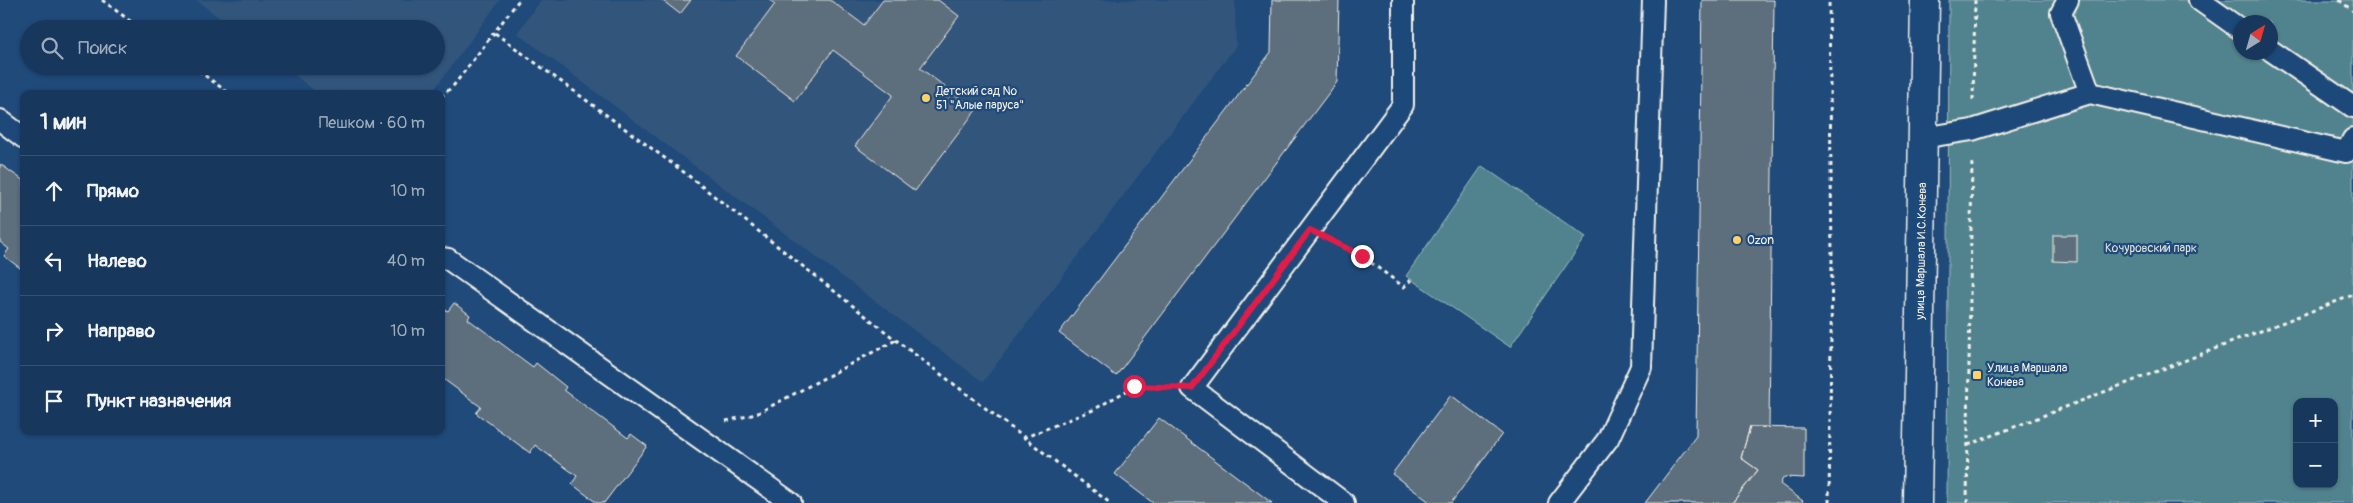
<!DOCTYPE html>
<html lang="ru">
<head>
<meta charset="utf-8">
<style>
	body { margin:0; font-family:Pangolin,sans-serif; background:#244365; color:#f1f3f6 }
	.controls { position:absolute; right:15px; bottom:15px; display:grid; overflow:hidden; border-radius:10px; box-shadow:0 1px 4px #0004 }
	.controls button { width:45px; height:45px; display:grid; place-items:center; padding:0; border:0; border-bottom:1px solid #365272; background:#17385c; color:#f1f3f6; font:25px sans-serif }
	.compass { position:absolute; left:2233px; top:15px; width:45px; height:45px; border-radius:50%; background:#17385c; box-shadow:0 1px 4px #0004; rotate:37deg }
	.stop { position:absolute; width:15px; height:15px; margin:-11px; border:4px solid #e11d48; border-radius:50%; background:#fff }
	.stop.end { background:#e11d48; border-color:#fff; box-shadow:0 1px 5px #0008 }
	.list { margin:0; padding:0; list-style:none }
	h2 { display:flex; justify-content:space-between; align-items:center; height:65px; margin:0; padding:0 20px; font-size:21px }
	h2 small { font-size:16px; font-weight:400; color:#9eacbb }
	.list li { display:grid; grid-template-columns:32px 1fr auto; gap:15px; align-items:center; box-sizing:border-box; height:70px; padding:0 20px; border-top:1px solid #365272 }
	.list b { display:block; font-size:19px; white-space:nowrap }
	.list em { font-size:16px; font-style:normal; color:#9eacbb }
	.icon { flex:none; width:28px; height:28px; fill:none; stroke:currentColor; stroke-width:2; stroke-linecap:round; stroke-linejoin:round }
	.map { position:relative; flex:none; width:2353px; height:503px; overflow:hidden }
	.search { position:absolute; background:#17385c; box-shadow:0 1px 4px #0004; left:20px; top:20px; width:425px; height:55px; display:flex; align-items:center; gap:12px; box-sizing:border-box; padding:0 18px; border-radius:28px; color:#9eacbb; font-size:19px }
	.panel { position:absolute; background:#17385c; box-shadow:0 1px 4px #0004; left:20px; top:90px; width:425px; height:345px; border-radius:10px }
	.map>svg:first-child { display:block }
	.built { fill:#32557b }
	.green { fill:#51838e; stroke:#a2babb; fill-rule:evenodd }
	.building { fill:#5d6e7d; stroke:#f4f1e8 }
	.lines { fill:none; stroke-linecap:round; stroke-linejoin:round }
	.service-casing { stroke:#f4f1e8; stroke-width:24 }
	.secondary-casing { stroke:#f4f1e8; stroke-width:31 }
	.path { stroke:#f4f1e8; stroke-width:3; stroke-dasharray:4 4; stroke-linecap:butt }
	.service { stroke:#1f4a7a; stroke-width:20 }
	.secondary { stroke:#1f4a7a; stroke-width:28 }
	.route { stroke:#e11d48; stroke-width:6 }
	.poi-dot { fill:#ffd166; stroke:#1f4a7a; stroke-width:2 }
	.labels { text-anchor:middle; stroke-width:4.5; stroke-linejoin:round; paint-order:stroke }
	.poi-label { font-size:12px; fill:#f4f1e8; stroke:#1f4a7a; text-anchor:start }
	.park-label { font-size:12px; fill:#dce0da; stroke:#1f4a7a }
	.street-label { font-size:12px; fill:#f4f1e8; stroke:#1f4a7a }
</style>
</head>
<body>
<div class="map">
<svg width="2353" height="503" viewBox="0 0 2353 503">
	<rect width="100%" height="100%" fill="#1f4a7a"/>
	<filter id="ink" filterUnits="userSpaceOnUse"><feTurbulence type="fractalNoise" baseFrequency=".02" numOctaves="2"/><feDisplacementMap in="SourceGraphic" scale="10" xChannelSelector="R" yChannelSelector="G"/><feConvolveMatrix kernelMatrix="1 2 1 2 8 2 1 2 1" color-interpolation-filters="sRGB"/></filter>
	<g filter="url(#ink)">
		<path class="built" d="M196,0h304l-66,90 -118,2 -33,-26h153v-37h-202z
			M541,0h694l1,46 -253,336 -466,-349z"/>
		<path class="green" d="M1949,0h404v503h-406zM2240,22h30v30h-30zM2297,402h37v82h-37z
			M1482,166l104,71 -76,110 -104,-71z"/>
		<path class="building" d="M662,0h29l-11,14z
			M769,0h61l34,25 19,-25h55l21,16 -39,52 56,42 -61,81 -60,-45 38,-51 -60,-45 -38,51 -59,-45 39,-52z
			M1272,0h67l-2,82 -221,294 -57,-43 212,-281z
			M1702,0h72l-5,427h-19l-9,31 17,12 -26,33h-87l51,-67z
			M0,164l24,17v90l-20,-15 5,-7 -9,-7z
			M2053,235h24v27l-24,-1z
			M454,303l16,12 -2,4 65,48 3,-4 30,24 -2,3 64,48 3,-4 16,12 -43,57h-7l-25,-19 5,-8 -42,-31 -5,8 -54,-40 5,-6 -39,-29 -1,2v-72l7,3z
			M1451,395l51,39 -51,69h-20l-39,-29z
			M1159,418l113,85h-119l-38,-29z
			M1750,427l54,1v50l-20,-1 -4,7 23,17 -1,2h-70l26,-33 -17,-12z"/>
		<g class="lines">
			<defs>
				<path id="service" d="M2068,0l-7,13 29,80
					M2199,0l41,29
					M2270,50l83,57
					M0,120l24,18
					M1922,138l50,-8 118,-37 256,59 7,-13
					M441,258l7,1 343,244
					M1344,503l-152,-115 211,-283v-105
					M1559,503l49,-64 33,-72 12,-367"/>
				<path id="secondary" d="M1917,503l8,-503"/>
			</defs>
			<use href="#service" class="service-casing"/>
			<use href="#secondary" class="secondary-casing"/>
			<path class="path" d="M102,0l39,29
				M2339,0l14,11
				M495,33l190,140 211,167 214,163
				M192,66l38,28
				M441,97l13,-12 65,-85
				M1973,100l2,-100
				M1336,243l26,13 42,31 7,-7
				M726,421l30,-7 140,-74
				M1023,438l70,-28 42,-24 29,1
				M1968,445l385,-150
				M1829,503l3,-246 -3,-257
				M1967,503l5,-344"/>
			<use href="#service" class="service"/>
			<use href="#secondary" class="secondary"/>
		</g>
	</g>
	<g class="lines" filter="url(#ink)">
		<path class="route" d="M1134,386l58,2 118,-158 52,26"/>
	</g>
	<g class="poi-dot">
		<circle cx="926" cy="98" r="5"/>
		<circle cx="1737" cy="240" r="5"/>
		<rect x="1972" y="370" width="10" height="10" rx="2.5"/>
	</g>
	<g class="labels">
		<g class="poi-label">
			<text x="936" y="95">Детский сад №<tspan x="936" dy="14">51 "Алые паруса"</tspan></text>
			<text x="1747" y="244">Ozon</text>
			<text x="1987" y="372">Улица Маршала<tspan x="1987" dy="14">Конева</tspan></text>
		</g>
		<g class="park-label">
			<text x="2151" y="252">Кочуровский парк</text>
		</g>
		<g class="street-label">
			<text transform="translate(1921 251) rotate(-89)" y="4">улица Маршала И.С.Конева</text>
		</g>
	</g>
</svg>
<div class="controls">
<button>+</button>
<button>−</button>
</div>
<svg class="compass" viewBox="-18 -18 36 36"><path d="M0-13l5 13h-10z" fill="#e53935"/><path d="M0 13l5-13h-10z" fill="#9eacbb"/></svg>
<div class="stop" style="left:1134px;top:386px"></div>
<div class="stop end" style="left:1362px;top:256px"></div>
<div class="search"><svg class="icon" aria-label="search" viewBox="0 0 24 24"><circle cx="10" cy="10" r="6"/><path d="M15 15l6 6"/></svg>Поиск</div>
<section class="panel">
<h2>1 мин<small>Пешком · 60 m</small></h2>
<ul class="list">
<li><svg class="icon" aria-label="ahead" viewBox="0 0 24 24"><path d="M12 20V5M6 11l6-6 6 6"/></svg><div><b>Прямо</b></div><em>10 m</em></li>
<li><svg class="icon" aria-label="left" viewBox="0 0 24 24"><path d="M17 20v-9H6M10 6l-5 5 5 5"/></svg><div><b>Налево</b></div><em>40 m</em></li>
<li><svg class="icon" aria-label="right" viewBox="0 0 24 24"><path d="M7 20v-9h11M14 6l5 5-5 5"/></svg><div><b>Направо</b></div><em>10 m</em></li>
<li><svg class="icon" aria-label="arrive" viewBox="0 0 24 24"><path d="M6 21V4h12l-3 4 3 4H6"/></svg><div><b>Пункт назначения</b></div></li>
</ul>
</section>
</div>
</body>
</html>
